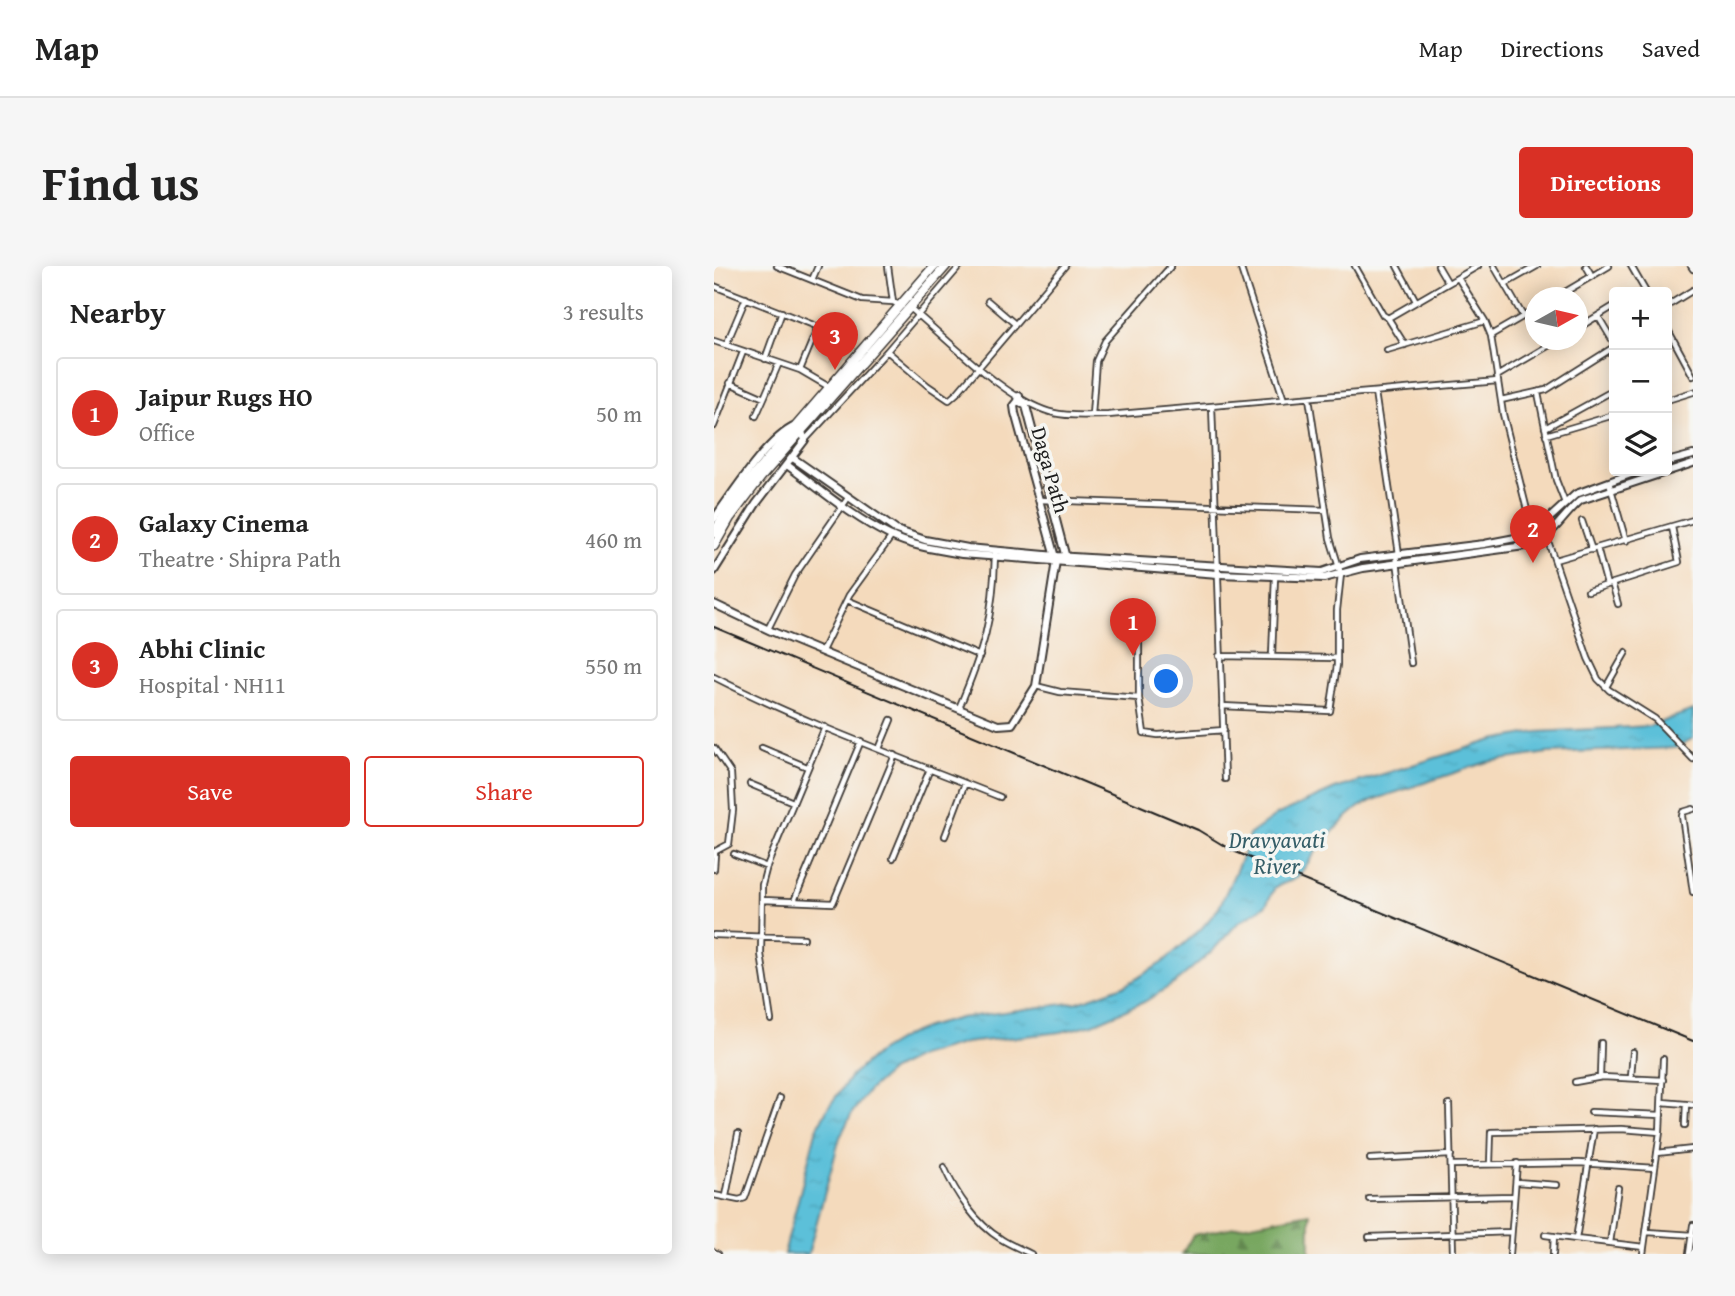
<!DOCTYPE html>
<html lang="en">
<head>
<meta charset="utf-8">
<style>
	body { margin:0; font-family:"Gentium Book Plus",serif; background:#f6f6f6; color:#222 }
	.controls { position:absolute; right:21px; top:21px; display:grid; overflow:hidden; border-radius:7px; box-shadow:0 4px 18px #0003 }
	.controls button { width:63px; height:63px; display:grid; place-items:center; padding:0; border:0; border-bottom:2px solid #e0e0e0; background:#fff; color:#222; font:35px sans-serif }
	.compass { position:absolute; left:811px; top:21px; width:63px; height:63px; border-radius:50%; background:#fff; box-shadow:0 4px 18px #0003; rotate:82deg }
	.you { position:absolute; left:453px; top:416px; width:24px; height:24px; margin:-18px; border:5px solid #fff; border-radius:50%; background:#1a73e8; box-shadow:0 0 0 10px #1a73e833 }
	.badge { display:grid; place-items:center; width:46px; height:46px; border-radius:50%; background:#d93025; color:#fff; font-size:23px; font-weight:700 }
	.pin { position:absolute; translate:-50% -58px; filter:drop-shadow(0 2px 4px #0008) }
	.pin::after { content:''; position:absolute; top:37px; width:24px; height:21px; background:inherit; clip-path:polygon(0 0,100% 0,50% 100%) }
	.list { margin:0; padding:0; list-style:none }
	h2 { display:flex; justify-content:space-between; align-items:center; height:91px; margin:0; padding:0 28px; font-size:30px }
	h2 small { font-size:23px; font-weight:400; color:#767676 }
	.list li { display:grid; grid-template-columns:46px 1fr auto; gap:21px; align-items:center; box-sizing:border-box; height:112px; margin:0 14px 14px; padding:0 14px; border:2px solid #e0e0e0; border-radius:7px }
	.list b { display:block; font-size:26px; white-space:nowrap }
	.list p { margin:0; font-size:23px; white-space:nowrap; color:#767676 }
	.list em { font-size:23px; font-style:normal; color:#767676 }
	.actions { display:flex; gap:14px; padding:21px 28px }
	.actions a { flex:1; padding:16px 0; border:2px solid #d93025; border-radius:7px; text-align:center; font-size:24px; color:#d93025 }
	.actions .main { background:#d93025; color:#fff }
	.icon { flex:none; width:38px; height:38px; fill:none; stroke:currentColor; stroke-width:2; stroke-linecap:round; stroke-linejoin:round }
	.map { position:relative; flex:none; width:979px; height:988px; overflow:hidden; border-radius:7px }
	header { display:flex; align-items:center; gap:42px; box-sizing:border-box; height:98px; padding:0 35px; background:#fff; border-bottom:2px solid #e0e0e0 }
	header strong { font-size:33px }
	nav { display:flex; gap:38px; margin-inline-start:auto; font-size:24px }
	.intro { display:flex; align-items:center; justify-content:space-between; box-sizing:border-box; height:168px; padding:0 42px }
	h1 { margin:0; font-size:49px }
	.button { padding:18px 32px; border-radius:7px; background:#d93025; color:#fff; font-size:24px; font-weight:700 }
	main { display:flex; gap:42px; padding:0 42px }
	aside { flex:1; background:#fff; border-radius:7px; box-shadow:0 4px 18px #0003 }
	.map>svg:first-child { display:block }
	.forest { fill:url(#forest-firs); stroke:#4a623e; stroke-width:2 }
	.water { fill:url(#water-ripples); stroke:#3c6e7a; stroke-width:2 }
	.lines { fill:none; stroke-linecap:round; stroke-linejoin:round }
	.street-casing { stroke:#3c3834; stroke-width:8 }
	.secondary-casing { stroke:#3c3834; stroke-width:10 }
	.highway-casing { stroke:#3c3834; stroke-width:11 }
	.street { stroke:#fff; stroke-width:4.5 }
	.secondary { stroke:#fff; stroke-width:6 }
	.highway { stroke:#fff; stroke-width:8 }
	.rail { stroke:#1c1c1c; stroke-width:2 }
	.labels { text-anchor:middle; stroke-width:7; stroke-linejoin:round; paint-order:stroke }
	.street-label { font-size:21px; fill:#1c1c1c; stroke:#f6f6f2 }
	.water-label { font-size:23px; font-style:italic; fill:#355e68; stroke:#f6f6f2 }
</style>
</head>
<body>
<header>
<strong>Map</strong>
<nav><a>Map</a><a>Directions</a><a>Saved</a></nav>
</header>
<div class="intro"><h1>Find us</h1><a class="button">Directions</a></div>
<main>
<aside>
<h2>Nearby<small>3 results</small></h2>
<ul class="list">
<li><span class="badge">1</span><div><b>Jaipur Rugs HO</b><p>Office</p></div><em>50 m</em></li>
<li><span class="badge">2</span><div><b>Galaxy Cinema</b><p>Theatre · Shipra Path</p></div><em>460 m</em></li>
<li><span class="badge">3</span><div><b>Abhi Clinic</b><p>Hospital · NH11</p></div><em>550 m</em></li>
</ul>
<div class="actions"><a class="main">Save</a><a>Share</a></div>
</aside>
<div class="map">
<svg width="979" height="988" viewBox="0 0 979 988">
	<defs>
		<pattern id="forest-firs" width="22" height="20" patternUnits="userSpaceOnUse" patternTransform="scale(1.75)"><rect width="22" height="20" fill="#78a761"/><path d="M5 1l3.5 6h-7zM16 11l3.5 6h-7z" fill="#62874f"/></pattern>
		<pattern id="water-ripples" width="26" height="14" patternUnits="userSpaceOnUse" patternTransform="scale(1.75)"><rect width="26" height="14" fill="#5bc0d9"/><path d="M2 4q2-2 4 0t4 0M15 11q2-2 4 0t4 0" fill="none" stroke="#4fa4ba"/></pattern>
	</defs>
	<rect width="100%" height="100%" fill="#f6f6f2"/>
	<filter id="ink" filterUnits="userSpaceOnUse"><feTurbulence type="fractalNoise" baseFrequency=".0143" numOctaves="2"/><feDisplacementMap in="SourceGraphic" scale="14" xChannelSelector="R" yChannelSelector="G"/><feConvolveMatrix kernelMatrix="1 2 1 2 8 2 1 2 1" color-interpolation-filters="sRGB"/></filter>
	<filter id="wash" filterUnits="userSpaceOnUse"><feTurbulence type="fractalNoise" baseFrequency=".00686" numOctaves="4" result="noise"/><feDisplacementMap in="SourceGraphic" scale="28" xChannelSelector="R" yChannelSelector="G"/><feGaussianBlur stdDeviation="1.57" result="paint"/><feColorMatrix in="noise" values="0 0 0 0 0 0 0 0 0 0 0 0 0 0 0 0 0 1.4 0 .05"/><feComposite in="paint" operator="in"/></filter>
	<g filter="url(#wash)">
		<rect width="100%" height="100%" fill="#f4dabc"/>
		<path class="forest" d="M596,947v41h-128l11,-19z"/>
		<path class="water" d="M979,444v28l-17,10 -128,5 -61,9 -114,38 -14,7 -11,9 -25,26 -26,36 -22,9 -9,18 -29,19 -24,26 -38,33 -31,19 -51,22 -32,8 -96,11 -45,13 -28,14 -23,20 -17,23 -12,24 -32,117h-24l32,-123 11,-22 25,-34 25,-22 30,-18 20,-8 33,-9 118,-16 48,-17 37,-23 38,-33 18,-21 24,-53 6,-20 29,-21 57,-25 158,-49 44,-8 113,-6z"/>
	</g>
	<g filter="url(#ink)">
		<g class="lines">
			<defs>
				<path id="street" d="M63,0l85,34 31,2 9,4
					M174,0l5,36
					M526,0l44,134
					M641,0l28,49 5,3 17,27
					M683,0l19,35
					M724,0l10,17
					M780,0l29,50
					M872,0l6,10
					M917,0l15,26
					M977,0l2,3
					M744,12l27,43 6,15 12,78 25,100 9,17 12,13 39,114 10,21 11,11 46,29 38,40
					M98,14l6,-14
					M791,18l32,-18
					M0,20l125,49
					M841,32l54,-32
					M274,35l27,23
					M953,40l26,-16
					M196,42c38,31 97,94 144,105 16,4 37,2 54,2l390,-34
					M884,50l16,27
					M674,52l90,-52
					M864,62l36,-22
					M953,62l26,48
					M777,69l45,-26
					M0,75l86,29 29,17
					M12,79l20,-47
					M673,84l98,-29
					M173,85l40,34 22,15 8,-7 108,-127
					M51,93l17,-47
					M86,104l18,-43
					M783,110l61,-36
					M16,117l34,15 15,-35
					M661,126l24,162
					M824,127l18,87 9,23
					M787,134l45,-10 68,-43
					M953,134l26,-8
					M498,140l13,373
					M378,149l4,-54 9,-20 66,-75
					M42,150l8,-18
					M0,160l29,-74
					M831,162l69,-38
					M832,169l68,-20
					M91,174l82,-89 73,-85
					M895,216l17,59
					M326,234l286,10
					M868,255l10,29
					M883,282l10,37 72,-23 -7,-35
					M682,288l15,109
					M841,294l138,-40
					M898,317l6,21
					M874,325l19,-6
					M133,334l133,56
					M54,363l27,-54 53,-77
					M425,370v62l5,35 14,2 66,-5
					M108,385l27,-56 43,-59
					M505,390l118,2
					M558,390l3,-80
					M0,411c92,47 191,82 286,120
					M322,420l24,6 79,6
					M892,421l20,-35
					M508,440l108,5 7,-46v-55l4,-36 -11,-36 -21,-140
					M245,442c24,-56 35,-92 36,-154
					M0,482l17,25 2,37 -4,34 -15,8
					M48,482l45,19
					M165,483l12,-29
					M36,518l43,18
					M979,543l-10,3 -1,4 11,76
					M231,570l20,-53
					M20,588l33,13
					M179,592l37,-89
					M0,603l1,-15
					M49,634l70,3 62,-148
					M80,635l67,-160
					M0,669l90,3
					M57,754l-10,-66 1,-69 5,-19 58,-139
					M886,811l1,-34
					M917,811l2,-25
					M861,816l27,-5 61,3
					M948,836l24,2
					M735,838l4,150
					M877,846l70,3
					M971,859l1,-21 7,1
					M880,863l-18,110 68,8
					M943,887l36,-4
					M656,893l81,-4
					M776,898l1,-32 130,-3 39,3
					M737,899l128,-2 76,5
					M230,901c12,27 32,57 57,72 9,6 20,10 30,15
					M802,916l41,3
					M0,929l25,5 6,-2 35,-100
					M12,930l12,-62
					M655,933l145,-3
					M933,966l46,3
					M831,969l31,4
					M655,971l142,-5
					M896,977l8,-55
					M0,986l4,2
					M796,988l7,-91
					M839,988l1,-18
					M929,988l17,-122 3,-73
					M975,988l4,-29"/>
				<path id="secondary" d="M304,135l8,5 40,152
					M79,192l103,72 29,10 43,8 88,8 266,16 38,-13 124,-15 47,-9 45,-41 63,-23
					M953,196l26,-7
					M73,199c33,24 65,52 102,70 22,11 49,15 73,19l256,20 106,4 39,-10 169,-23c20,-8 32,-31 49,-45l112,-37
					M0,253c17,-24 55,-83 82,-93
					M0,305l42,-67 49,-64 -3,-8
					M0,338l57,27 227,94 14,-1 24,-38 20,-125 -41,-148 -1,-7 4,-5 1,-5"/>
				<path id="highway" d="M0,266l22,-35 16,-20 182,-211
					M0,280l16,-28 31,-41 185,-211"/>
			</defs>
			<use href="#street" class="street-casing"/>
			<use href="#secondary" class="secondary-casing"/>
			<use href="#highway" class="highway-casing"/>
			<use href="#street" class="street"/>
			<use href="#secondary" class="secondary"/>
			<use href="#highway" class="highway"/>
			<path class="rail" d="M0,361l484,203 33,20 462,191"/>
		</g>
	</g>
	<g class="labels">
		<g class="street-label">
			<text transform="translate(336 204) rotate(74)" y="7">Daga Path</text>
		</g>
		<g class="water-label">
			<text x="563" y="582">Dravyavati<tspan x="563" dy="26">River</tspan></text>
		</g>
	</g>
</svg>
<div class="controls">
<button>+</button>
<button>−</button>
<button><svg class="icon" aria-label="layers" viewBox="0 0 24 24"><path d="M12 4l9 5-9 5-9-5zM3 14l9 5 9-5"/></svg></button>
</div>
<svg class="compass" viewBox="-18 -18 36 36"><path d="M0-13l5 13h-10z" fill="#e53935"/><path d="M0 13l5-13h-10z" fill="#767676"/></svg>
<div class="you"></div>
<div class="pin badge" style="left:419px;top:390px">1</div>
<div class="pin badge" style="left:819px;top:297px">2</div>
<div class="pin badge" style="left:121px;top:104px">3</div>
</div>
</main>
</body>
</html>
